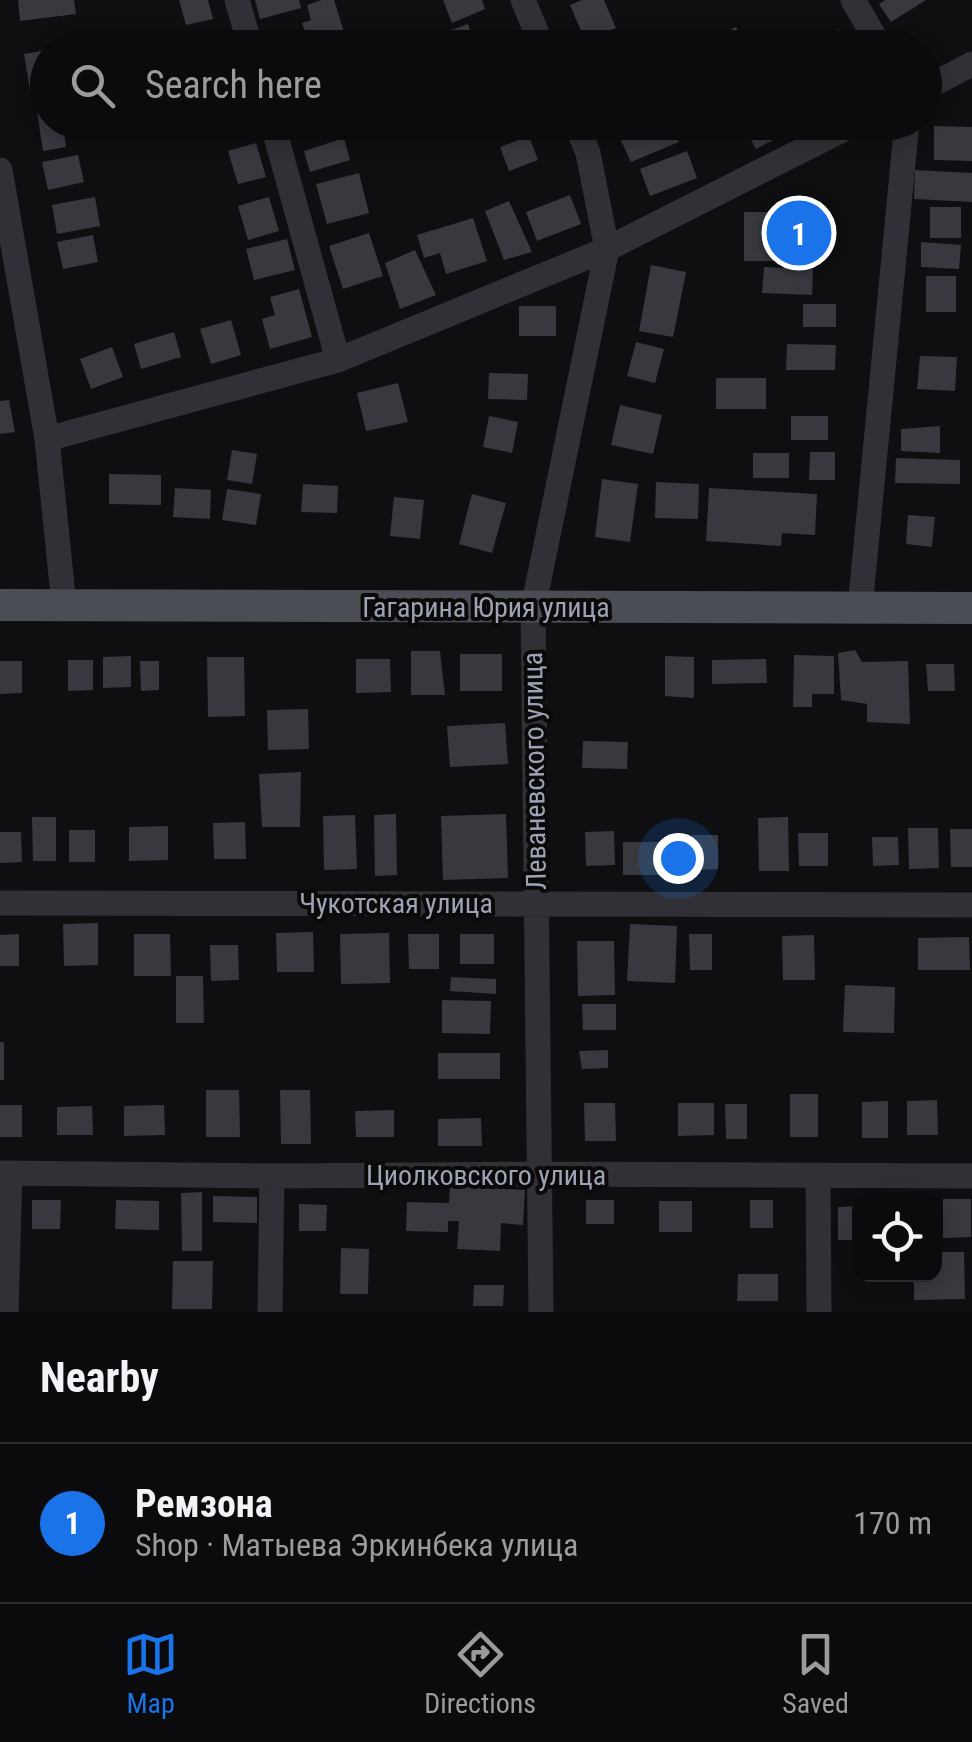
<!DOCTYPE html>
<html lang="en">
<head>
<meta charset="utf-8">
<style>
	body { margin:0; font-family:"Roboto Condensed",sans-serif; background:#141416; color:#f1f3f6 }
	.controls { position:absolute; right:30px; bottom:30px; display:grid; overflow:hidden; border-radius:20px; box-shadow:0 5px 15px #0003 }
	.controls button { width:90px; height:90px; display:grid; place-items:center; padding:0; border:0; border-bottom:2px solid #2b2b2e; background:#0b0b0d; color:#f1f3f6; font:50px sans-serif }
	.you { position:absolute; left:678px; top:858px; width:35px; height:35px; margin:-25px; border:8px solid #fff; border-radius:50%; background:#1a73e8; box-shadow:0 0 0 15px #1a73e833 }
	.badge { display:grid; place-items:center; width:65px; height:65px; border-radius:50%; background:#1a73e8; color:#fff; font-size:32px; font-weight:700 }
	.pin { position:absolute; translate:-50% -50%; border:5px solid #fff; box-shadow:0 2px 10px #0006 }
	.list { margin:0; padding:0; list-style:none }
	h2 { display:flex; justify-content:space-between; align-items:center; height:130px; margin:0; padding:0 40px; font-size:42px }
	h2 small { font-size:32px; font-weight:400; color:#9a9b9d }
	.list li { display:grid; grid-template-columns:65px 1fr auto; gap:30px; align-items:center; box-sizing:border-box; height:160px; padding:0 40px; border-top:2px solid #2b2b2e }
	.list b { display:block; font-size:38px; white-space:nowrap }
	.list p { margin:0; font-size:32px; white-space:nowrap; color:#9a9b9d }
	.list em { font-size:32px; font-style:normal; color:#9a9b9d }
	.icon { flex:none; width:55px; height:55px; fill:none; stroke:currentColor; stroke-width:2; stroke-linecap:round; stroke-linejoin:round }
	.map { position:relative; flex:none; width:972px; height:1312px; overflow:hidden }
	.search { position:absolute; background:#0b0b0d; box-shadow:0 5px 15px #0003; left:30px; right:30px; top:30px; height:110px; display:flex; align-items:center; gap:25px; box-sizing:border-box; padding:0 35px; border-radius:55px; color:#9a9b9d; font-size:38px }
	.sheet { height:290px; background:#0b0b0d }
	nav { display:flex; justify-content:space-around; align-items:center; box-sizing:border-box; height:140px; border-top:2px solid #2b2b2e; background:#0b0b0d; font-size:28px; color:#9a9b9d }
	nav a { display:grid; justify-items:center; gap:5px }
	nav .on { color:#1a73e8 }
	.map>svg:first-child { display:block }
	.building { fill:#38393f }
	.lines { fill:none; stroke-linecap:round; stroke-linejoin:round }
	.minor { stroke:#303036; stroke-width:25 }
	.major { stroke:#4b4d55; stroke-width:32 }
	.labels { text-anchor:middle; stroke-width:8; stroke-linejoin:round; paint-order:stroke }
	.street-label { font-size:28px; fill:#9ea3b3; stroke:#0a0a0b }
</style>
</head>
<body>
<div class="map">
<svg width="972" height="1312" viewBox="0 0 972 1312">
	<rect width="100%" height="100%" fill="#0f0f11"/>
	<path class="building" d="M18,0h56l2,14 -56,7z
		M179,0h29l5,19 -27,6z
		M255,0h44l2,8 -41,11z
		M322,0h12l15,48h-31l-4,-13 -7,2 -5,-14 9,-3 -4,-15z
		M443,0h39l3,9 -33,14z
		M582,0h22l12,28 -31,12 -15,-35z
		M885,0h41l-35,22 -12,-18z
		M468,24l6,19 9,-3 2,8h-51l-3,-11z
		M736,27l10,21h-34l-3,-8z
		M838,29l10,19h-45z
		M217,32l5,16h-34l-2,-7z
		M48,50v37l-18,3 -6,-36z
		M48,109v13h15l3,25 -23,4 -6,-40z
		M295,122h44v1l-40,13z
		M648,122h20l11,20 -48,20 -13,-28z
		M753,122h40l3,6 -40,21 -12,-22z
		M934,126l38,1v34l-38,-1z
		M529,136l9,24 -29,11 -9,-24z
		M344,138l6,22 -40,12 -6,-21z
		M256,143l10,34 -28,7 -10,-33z
		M687,151l10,27 -47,18 -10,-27z
		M78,155l6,27 -36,8 -6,-28z
		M915,170l57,3v29l-58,-3z
		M359,173l10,40 -42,11 -11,-40z
		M570,195l11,29 -44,17 -11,-29z
		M95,197l5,29 -43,8 -5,-29z
		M269,197l10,34 -31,9 -10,-34z
		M509,201l23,51 -28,8 -19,-49z
		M930,207h31v31h-31z
		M744,212h68v49h-68z
		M473,218l14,43 -41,13 -6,-21 -16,5 -7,-23z
		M369,233l14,43 -40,13 -14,-43z
		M93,235l5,27 -35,7 -6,-27z
		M287,239l8,31 -41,10 -8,-31z
		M921,242l40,3 -2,24 -38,-2z
		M415,250l21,45 -36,14 -15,-46z
		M651,265l35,7 -13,65 -34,-6z
		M764,267l49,2 -1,26 -50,-2z
		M926,276h30v36h-30z
		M299,289l13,48 -42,12 -8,-30 13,-4 -5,-18z
		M803,304h33v23h-33z
		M519,306h37v30h-37z
		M231,320l10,35 -30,9 -11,-35z
		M174,332l7,25 -40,12 -7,-25z
		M636,342l28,7 -9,34 -28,-7z
		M787,344l49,1 -1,25h-49z
		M112,347l11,30 -32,12 -11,-30z
		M920,356l37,1 -2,34 -38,-2z
		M489,373l39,1 -1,26 -39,-1z
		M716,378h50v31h-50z
		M398,383l10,39 -42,9 -9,-38z
		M9,400l6,32 -15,2v-33z
		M620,405l42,10 -9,39 -42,-9z
		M489,416l29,6 -6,31 -29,-6z
		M791,416h37v24h-37z
		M940,426v27l-39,-2v-22z
		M232,450l25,4 -5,30 -25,-4z
		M810,452h25v28h-26z
		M753,453h36v25h-36z
		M896,458l64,2v24l-65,-1z
		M109,474l52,1v30l-52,-1z
		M602,479l36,5 -8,58 -35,-5z
		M656,482l43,2 -1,35 -43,-1z
		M303,484l35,2 -1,27 -36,-1z
		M175,488l36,2 -1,29 -37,-2z
		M709,488l108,6 -2,41 -33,-2 -1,13 -75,-5z
		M227,489l34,5 -5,31 -34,-5z
		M472,494l34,9 -14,50 -33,-9z
		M394,497l30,3 -4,39 -30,-3z
		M908,515l27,2 -3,30 -26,-3z
		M855,650l7,12 46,-1 2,63 -43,-2v-18l-26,-4 -3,-47z
		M411,651h29l5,44h-34z
		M460,654h42v37h-42z
		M794,655l40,1v38h-22v13h-19z
		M131,656v31l-28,1v-31z
		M665,656l29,1v41l-29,-2z
		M207,657h37l1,59 -37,1z
		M356,659h34l1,33 -35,1z
		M766,659l1,24 -55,1v-24z
		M68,660h25v30l-25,1z
		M0,661h22v32l-22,1z
		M140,661h19v29l-18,1z
		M926,664h28l1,27h-27z
		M308,709l1,40 -41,1 -1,-40z
		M505,723l3,41 -58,3 -3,-41z
		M583,741l45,1 -1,27 -45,-1z
		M301,772l-1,55h-38l-3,-53z
		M396,814l1,61 -22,1 -1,-61z
		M506,814l2,64 -65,2 -2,-64z
		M355,815l2,54 -33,1 -1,-54z
		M32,817h24v44h-23z
		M788,817l1,54h-30l-1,-53z
		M245,822l1,37h-32l-1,-36z
		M168,826v34l-39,1v-34z
		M908,828h30l1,40 -30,1z
		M950,829h22v38h-21z
		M69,830h26v32h-26z
		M614,831l1,34 -29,1 -1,-34z
		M0,832h21l1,30 -22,1z
		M798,833h30v33h-29z
		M692,835h26v34l-25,1z
		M872,837h26l1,28 -26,1z
		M623,842h44v33h-44z
		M98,923v42l-34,1 -1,-42z
		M630,924l47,2 -2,57 -48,-2z
		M313,932l1,40h-37l-1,-39z
		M389,933l1,50 -49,1 -1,-50z
		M19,934v32h-19v-31z
		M134,934h36l1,42h-37z
		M408,934h31v35h-30z
		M460,934h34v30h-34z
		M689,934h23v36h-22z
		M814,935l1,45h-32l-1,-44z
		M969,937l1,33h-52v-32z
		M577,941h37l1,54 -37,1z
		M210,945h28l1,35 -28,1z
		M176,976h27l1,47h-28z
		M451,977l45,2v15l-46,-3z
		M845,985l50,2 -1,46 -51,-1z
		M442,1000l49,1 -1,33 -48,-1z
		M582,1004h34v26h-33z
		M0,1042h4v38h-4z
		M608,1050v18l-26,1 -3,-18z
		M438,1053h62v26h-62z
		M206,1090h33l1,47h-34z
		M280,1090h30l1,54h-30z
		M790,1094h28v43h-28z
		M937,1100l1,35h-31v-34z
		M888,1101v37h-26v-36z
		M584,1103h31l1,38h-31z
		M678,1103h36v32l-36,1z
		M725,1104h22v35h-21z
		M0,1105h22v32h-22z
		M164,1105l1,30 -41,1v-30z
		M92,1106l1,29h-36v-28z
		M394,1110v27h-38l-1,-26z
		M481,1118l1,28h-44v-27z
		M450,1186l75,4 -2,35 -22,-2 -1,28 -43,-2 2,-28h-11v11l-42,-1 1,-29 42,1z
		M202,1192v59h-20l-1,-58z
		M213,1196l44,1v26l-44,-1z
		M943,1199h28v38l-28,1z
		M32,1200h29l-1,29h-28z
		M116,1200l43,1v29l-44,-1z
		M586,1200h28v24h-28z
		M750,1200h23v28h-23z
		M659,1201h33v31h-33z
		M299,1204l28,1 -1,26h-27z
		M860,1206v34h-22v-33z
		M341,1248l28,1 -1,45h-28z
		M934,1252h30l1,47 -51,1v-26h20z
		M173,1261h40l-1,48h-40z
		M738,1274h40v27h-41z
		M474,1285h30l-1,21h-30z"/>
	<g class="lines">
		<path class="minor" d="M237,0l14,48
			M523,0l20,48
			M853,0l28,48
			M924,89l48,-25
			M272,122l66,238
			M0,170l47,269 17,166
			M47,439l291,-79 269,-111 251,-127
			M860,608l47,-486
			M0,903l972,2
			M0,1173l272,3 266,-2 434,2
			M818,1176l1,136
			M6,1312l4,-139
			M270,1312l2,-136
			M541,1312l-8,-704 74,-359 -19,-96 -13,-31"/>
		<path class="major" d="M0,605l972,3"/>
	</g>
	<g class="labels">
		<g class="street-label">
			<text x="486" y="617">Гагарина Юрия улица</text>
			<text transform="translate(534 771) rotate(-91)" y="10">Леваневского улица</text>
			<text x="396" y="913">Чукотская улица</text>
			<text x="486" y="1185">Циолковского улица</text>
		</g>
	</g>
</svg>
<div class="controls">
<button><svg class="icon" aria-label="locate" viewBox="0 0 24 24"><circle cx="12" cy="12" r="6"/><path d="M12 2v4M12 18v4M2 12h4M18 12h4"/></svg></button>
</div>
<div class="you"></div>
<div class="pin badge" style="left:799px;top:233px">1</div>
<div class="search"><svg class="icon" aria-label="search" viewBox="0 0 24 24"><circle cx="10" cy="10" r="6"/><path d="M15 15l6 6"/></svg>Search here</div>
</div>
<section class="sheet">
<h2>Nearby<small></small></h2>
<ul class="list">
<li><span class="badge">1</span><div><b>Ремзона</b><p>Shop · Матыева Эркинбека улица</p></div><em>170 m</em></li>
</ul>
</section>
<nav>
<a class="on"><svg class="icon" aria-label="map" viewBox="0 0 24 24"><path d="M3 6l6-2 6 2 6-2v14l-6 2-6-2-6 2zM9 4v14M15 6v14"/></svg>Map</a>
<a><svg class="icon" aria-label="directions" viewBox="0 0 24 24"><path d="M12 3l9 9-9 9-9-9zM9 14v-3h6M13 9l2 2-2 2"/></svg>Directions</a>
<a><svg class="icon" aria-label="saved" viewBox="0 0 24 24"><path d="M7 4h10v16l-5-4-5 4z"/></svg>Saved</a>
</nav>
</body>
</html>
